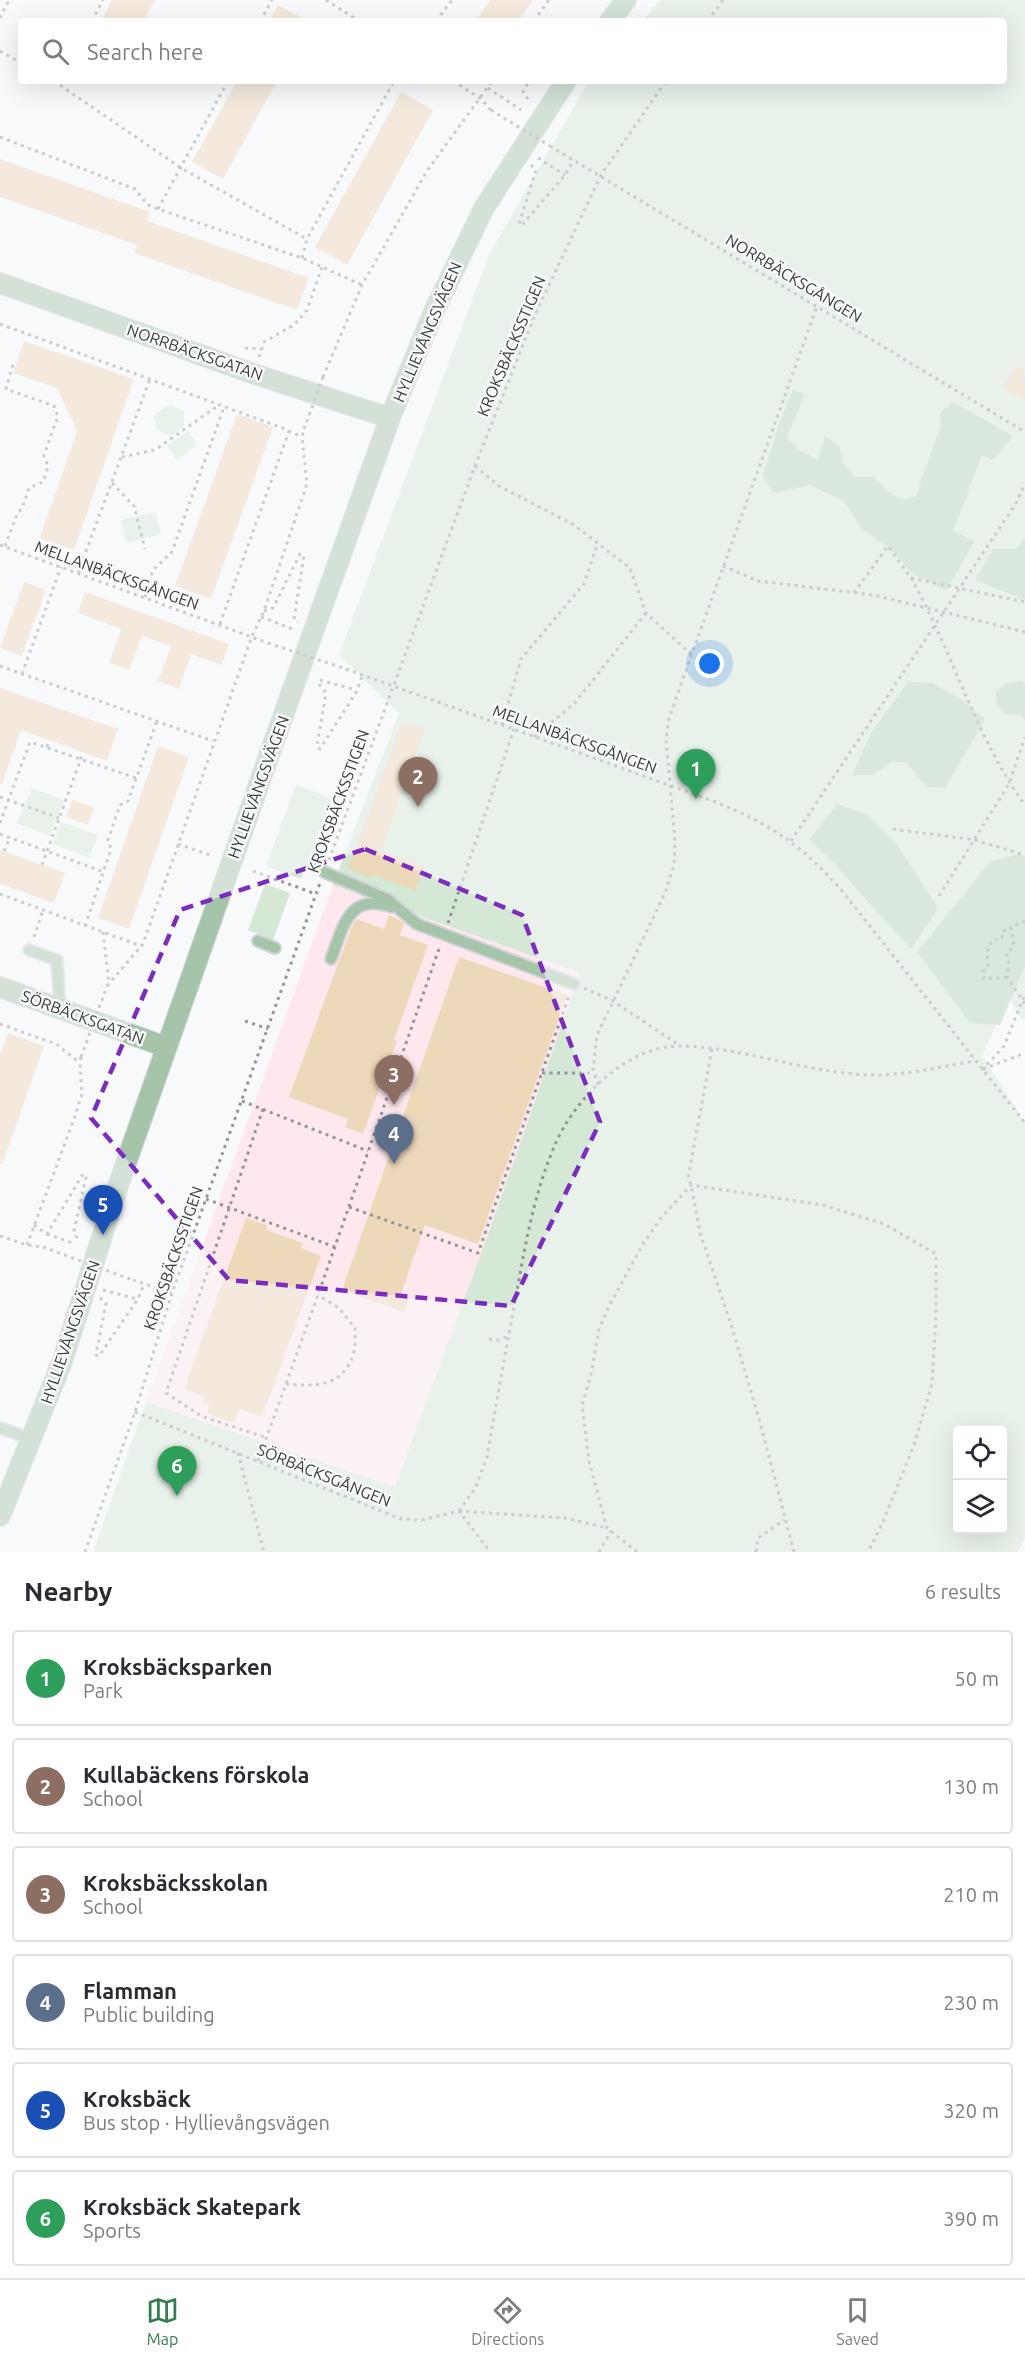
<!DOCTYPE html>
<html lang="en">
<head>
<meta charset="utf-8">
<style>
	body { margin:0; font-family:Ubuntu,sans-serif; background:#f2f2f3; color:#2b2b33 }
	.controls { position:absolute; right:18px; bottom:18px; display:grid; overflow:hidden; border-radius:6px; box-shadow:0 6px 24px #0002 }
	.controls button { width:54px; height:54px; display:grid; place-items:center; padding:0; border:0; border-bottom:2px solid #e1e1e2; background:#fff; color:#2b2b33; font:30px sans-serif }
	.you { position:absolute; left:710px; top:664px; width:21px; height:21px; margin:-15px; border:4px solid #fff; border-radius:50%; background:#1a73e8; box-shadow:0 0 0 9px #1a73e833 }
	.badge { display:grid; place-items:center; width:39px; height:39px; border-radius:50%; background:#347d4b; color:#fff; font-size:20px; font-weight:700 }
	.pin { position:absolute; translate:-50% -50px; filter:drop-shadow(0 2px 3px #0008) }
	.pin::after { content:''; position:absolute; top:32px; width:21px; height:18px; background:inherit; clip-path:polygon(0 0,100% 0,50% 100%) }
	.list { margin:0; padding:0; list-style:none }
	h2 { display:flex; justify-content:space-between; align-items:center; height:78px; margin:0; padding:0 24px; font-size:26px }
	h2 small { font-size:20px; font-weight:400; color:#7c7c81 }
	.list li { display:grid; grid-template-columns:39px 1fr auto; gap:18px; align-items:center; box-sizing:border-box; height:96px; margin:0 12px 12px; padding:0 12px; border:2px solid #e1e1e2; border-radius:6px }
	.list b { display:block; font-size:22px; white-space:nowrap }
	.list p { margin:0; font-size:20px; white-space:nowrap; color:#7c7c81 }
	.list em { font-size:20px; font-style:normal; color:#7c7c81 }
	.icon { flex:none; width:33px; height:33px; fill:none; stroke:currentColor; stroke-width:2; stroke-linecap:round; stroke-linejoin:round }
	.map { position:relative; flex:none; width:1025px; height:1552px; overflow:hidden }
	.search { position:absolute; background:#fff; box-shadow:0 6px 24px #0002; left:18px; right:18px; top:18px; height:66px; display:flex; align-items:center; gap:15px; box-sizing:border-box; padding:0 21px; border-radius:6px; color:#7c7c81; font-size:22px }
	.sheet { height:726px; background:#fff }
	nav { display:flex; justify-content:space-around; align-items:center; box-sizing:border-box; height:84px; border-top:2px solid #e1e1e2; background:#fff; font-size:16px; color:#7c7c81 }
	nav a { display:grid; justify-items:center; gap:3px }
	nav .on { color:#347d4b }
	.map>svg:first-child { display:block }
	.education { fill:#fee8ee }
	.green { fill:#d5e7d5; fill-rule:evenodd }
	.forest { fill:#b5d0b5 }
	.building { fill:#edd8b9 }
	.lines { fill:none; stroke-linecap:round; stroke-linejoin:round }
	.service-casing { stroke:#d1d3d5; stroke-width:14 }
	.minor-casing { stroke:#d1d3d5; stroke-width:22 }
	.path { stroke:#949597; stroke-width:3; stroke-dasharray:3 4.5; stroke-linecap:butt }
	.service { stroke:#a6c4aa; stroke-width:10 }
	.minor { stroke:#a6c4aa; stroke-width:20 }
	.path-bridge { stroke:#949597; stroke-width:3; stroke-dasharray:3 4.5; stroke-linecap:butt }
	.marked { fill:none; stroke:#7b2cbf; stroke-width:4.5; stroke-dasharray:12 8; stroke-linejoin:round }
	.labels { text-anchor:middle; stroke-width:5; stroke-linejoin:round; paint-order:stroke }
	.street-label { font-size:16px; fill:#3a3b3c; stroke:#f7f9fb }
</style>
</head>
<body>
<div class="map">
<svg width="1025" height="1552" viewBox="0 0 1025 1552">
	<rect width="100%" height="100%" fill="#f7f9fb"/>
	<path class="education" d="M333,885l247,88 -93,264 -92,250 -249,-85z"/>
	<path class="green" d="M661,0h364v1019l-5,-1 -11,-21 -27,59 43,66v416l-7,14h-925l53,-150 249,85 92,-250 93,-264 -247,-88 66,-172 -60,-58 151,-402 98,-170 2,-2h414v-60h-362zM958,1430h44v100h-44z
		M170,405l14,6v15l-13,10 -14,-6 -3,-15z
		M188,431l9,14 -20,15 -10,-14z
		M155,512l6,22 -35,9 -5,-23z
		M296,785l36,13 -31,81 -35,-13z
		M32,788l32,12 -14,36 -33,-13z
		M61,822l37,13 -9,23 -36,-14z
		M265,884l25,9 -17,47 -25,-10z"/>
	<path class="forest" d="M793,390l12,4 -18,43 12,13 19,10 7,-24 14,10 5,18 11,13h19c15,14 21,27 42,19l24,-68 1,-16 12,-10 60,34 -20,24 -11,-5 -29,76 22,10 -29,49 -32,-15 -23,-25 -30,-22 -16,-26 -35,-17 -37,8 -10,-17 17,-55z
		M1025,538v62l-50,-20 18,-31h23z
		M1022,681l3,3v38l-3,-7 -17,-1 -8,-9 -1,-14 11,-8z
		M908,682l25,1 27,16 25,20 -40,69 -18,-1 -21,-25h-15l-18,13h-21l19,-42z
		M837,804l31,11 28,28 42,65 -27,41 -81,-90 -21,-19z
		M1020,854l5,3v109l-25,59 -30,-2 -53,-71 74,-91z"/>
	<path class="building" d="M112,0h43l-12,21h-42z
		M490,0h43l-15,21h-42z
		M278,5l30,16h-39z
		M237,81h40l-54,98 -31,-17z
		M401,92l32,18 -86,155 -32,-18z
		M0,159l150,53 -3,9 162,57 -12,32 -163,-57 3,-8 -137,-48z
		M24,341l110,38 -60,171 -34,-12 37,-107 -20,-43 -44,-15z
		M1016,366l9,5v30l-22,-14z
		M237,414l36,13 -62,172 -36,-13z
		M24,582l22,8 -24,66 -22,-8z
		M85,592l144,52 -7,21 -31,-11 -12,35 -21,-8 13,-35 -29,-10 -13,34 -20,-7 12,-34 -43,-16z
		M0,688l118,41 -11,32 -86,-31 -19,54h-2z
		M402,721l23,8 -44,122 43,15 -8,24 -43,-15 -1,3 -24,-9z
		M158,746l31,11 -60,172 -31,-11z
		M72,800l22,7 -6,18 -22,-8z
		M0,850l65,23 -11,30 -54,-19z
		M389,915l15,8 -4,12 28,10 -34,95 3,1 -34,93 -18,-7 3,-8 -59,-22 63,-171 5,-7 27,10z
		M459,957l108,38 -89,249 -53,-19 -24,69 8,3 -5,15 -62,-22z
		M8,1033l36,13 -42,119 -2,-1v-109z
		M246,1218l21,7 -1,5 37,13 -2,5 20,8 -59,161 -23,-8 -5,14 -27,-10 3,-8 -8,-3 2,-6 -20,-7z"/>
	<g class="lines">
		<defs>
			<path id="service" d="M324,872l63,27 30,25 157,60
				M258,941l17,7
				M29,950l28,10 3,49
				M331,959c12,-31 17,-67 60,-52
				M0,1428l32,11"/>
			<path id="minor" d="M610,21l16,-21
				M0,283l254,91 136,44
				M0,987l166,60
				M0,1516l62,-154 57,-179 154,-439 117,-326 45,-109 49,-101 82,-127"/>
		</defs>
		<use href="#service" class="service-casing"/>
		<use href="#minor" class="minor-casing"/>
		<path class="path" d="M326,0l33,21
			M0,18l9,-18
			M92,21l11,-21
			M260,21l12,-21
			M436,21l16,-21
			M534,21l15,-21
			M708,21l15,-21
			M0,51l21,12
			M54,81l127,87 126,71
			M453,81l27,17 11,12
			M488,88l33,22
			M528,99l-5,-7 6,-11
			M0,137l135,52 13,16 10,4 144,49 60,27
			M550,146l475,286
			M538,158l27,17
			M531,165l5,5 -17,54 3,1 43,-50 9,-15
			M158,209l70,-128
			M302,258l5,-19 87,-158
			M0,324l285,105 17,8
			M245,348l17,1
			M259,357l5,-15 30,-17 13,-15 15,-43
			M323,377l39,-92 65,-114 65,-90
			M122,457l33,-7 64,-45
			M475,466l24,20 75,39 56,43 16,45 46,42
			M112,483l22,23 11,43
			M0,545l268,98
			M5,546l13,-34 4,-3 7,-21 14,-6 5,-15 -4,-12 14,-39 -4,-10 -48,-17 8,-28
			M723,566l35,15 115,14 152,37
			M78,573l72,-194
			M911,578c42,74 64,159 114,227
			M854,593l34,-47 23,32 114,24
			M145,597l8,-27 19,-18 52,-145
			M264,611l9,-3 27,-54 4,2 -10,63 4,3
			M261,617l34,13
			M220,624l69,-193
			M0,666l213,75
			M346,669l367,132c58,23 89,44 130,91l182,231
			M22,674l39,-107
			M320,680l36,10
			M319,684l7,9 -9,53 3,3 37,-58 5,-15
			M502,725l19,-66 63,-75 13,-39
			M534,737l40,-33 72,-91
			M47,747l2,-7
			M0,797l59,21
			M0,823l30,-81 106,36
			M893,829l82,11 50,15
			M0,834l104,38
			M791,841l224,-336 10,-21
			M178,844l35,12
			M4,851l6,-13
			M329,860l146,-394 59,-149 67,-142 65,-94
			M42,865l41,-112
			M253,871l63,23
			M0,894l141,52
			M939,896l70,-112 16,-47
			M1025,921l-14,6 3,19 -7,7 2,12 -2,12 18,27
			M448,923l66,-194
			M85,926l26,-77 -3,-9 12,-35 8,-4 29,-80
			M103,932l6,52
			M34,937l9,-27
			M1007,977l-23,2 -1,-7 5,-6c-1,-12 -2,-19 6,-27l5,1 3,-2 1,-7 8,-4
			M107,986l36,-42 109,-308 12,-25 43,-127 -5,-47 2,-8
			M584,988l29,13 66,44
			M245,1021l23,8
			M0,1024l56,20 24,19
			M712,1049l-24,129 3,7 9,48 31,91 30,102 33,126
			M983,1069l42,-16
			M982,1070l22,-24 21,-52
			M542,1073h52
			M598,1085l-5,-16 4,-34 68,-142 9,-28 1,-24 -9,-102 3,-21 148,-412
			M242,1101l126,50
			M263,1109l-97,284 35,23 66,22
			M206,1199l129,48
			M349,1207l129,46 91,-257
			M34,1225l13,9 36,-60 3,3 -12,54 3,7
			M47,1234l28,10
			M0,1236l27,9 16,2
			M27,1245l47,-126 8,-25 -2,-31 1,-6
			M133,1280l39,13
			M103,1290l34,9
			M100,1298l6,5 -10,52 3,1 39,-57 6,-15
			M489,1339l10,1 10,-4
			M286,1384c28,2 54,4 66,-26 4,-8 3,-21 3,-30l-16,-20 -21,-13
			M135,1412l266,107 21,1 37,-9 31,41
			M238,1453l26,99
			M258,1461l60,-166 122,-349
			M459,1511l16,-22 12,-32c9,-53 19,-107 29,-161 9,-50 18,-102 38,-149 20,-48 73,-103 129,-101 62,2 121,26 184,29 36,1 72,-8 108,-14
			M459,1511l106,7 42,10
			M85,1552l50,-140 37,-119 148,-410
			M599,1552l12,-21
			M637,1552l-30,-24 -18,-67 -7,-56 9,-30 8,-46 10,-23 34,-62 18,-26 30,-33 132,20 61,19 52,30v62l-4,68 -18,61 -31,77 -15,30
			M756,1552l2,-14 26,-18"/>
		<use href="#service" class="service"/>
		<use href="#minor" class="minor"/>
		<path class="path-bridge" d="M491,110l59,36
			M304,429l19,-52
			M268,643l78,26
			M81,1057l26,-71
			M43,1247l90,33"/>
	</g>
	<path d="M0 0H1025V1552H0ZM365,849l157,66 78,207 -89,184 -282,-26 -138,-162 89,-208z" fill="#f7f9fb" fill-opacity=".55" fill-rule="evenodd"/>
	<path class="marked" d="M365,849l157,66 78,207 -89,184 -282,-26 -138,-162 89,-208z"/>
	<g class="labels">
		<g class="street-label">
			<text transform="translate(794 278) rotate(31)" y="6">NORRBÄCKSGÅNGEN</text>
			<text transform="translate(427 332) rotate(-67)" y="6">HYLLIEVÅNGSVÄGEN</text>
			<text transform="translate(511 346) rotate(-67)" y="6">KROKSBÄCKSSTIGEN</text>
			<text transform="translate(195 352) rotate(19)" y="6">NORRBÄCKSGATAN</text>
			<text transform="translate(117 575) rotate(20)" y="6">MELLANBÄCKSGÅNGEN</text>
			<text transform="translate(575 739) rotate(20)" y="6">MELLANBÄCKSGÅNGEN</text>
			<text transform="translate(258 787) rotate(-70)" y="6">HYLLIEVÅNGSVÄGEN</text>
			<text transform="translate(338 801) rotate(-70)" y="6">KROKSBÄCKSSTIGEN</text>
			<text transform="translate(83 1017) rotate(20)" y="6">SÖRBÄCKSGATAN</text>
			<text transform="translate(173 1258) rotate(-71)" y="6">KROKSBÄCKSSTIGEN</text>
			<text transform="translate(70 1332) rotate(-71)" y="6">HYLLIEVÅNGSVÄGEN</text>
			<text transform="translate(324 1475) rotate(22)" y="6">SÖRBÄCKSGÅNGEN</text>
		</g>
	</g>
</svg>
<div class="controls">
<button><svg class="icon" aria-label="locate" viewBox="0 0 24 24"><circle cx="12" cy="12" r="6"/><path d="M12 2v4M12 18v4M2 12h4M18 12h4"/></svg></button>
<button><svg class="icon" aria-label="layers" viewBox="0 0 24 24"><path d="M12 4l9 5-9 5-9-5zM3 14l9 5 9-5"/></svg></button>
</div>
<div class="you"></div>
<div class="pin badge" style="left:696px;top:799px;background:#2e9e5b">1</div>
<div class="pin badge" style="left:418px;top:807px;background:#8d6e63">2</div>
<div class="pin badge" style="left:394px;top:1105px;background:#8d6e63">3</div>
<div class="pin badge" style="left:394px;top:1164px;background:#5c6f8a">4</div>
<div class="pin badge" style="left:103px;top:1235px;background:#1a4fb4">5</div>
<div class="pin badge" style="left:177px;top:1496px;background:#2e9e5b">6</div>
<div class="search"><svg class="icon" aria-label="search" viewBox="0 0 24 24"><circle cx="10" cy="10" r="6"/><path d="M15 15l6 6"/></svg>Search here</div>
</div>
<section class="sheet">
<h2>Nearby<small>6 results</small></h2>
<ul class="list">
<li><span class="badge" style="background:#2e9e5b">1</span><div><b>Kroksbäcksparken</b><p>Park</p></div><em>50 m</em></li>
<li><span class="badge" style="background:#8d6e63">2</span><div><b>Kullabäckens förskola</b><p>School</p></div><em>130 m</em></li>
<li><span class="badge" style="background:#8d6e63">3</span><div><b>Kroksbäcksskolan</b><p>School</p></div><em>210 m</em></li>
<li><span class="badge" style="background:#5c6f8a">4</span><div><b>Flamman</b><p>Public building</p></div><em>230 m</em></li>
<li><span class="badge" style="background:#1a4fb4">5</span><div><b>Kroksbäck</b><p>Bus stop · Hyllievångsvägen</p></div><em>320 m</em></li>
<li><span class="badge" style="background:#2e9e5b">6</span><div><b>Kroksbäck Skatepark</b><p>Sports</p></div><em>390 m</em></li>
</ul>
</section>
<nav>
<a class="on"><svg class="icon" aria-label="map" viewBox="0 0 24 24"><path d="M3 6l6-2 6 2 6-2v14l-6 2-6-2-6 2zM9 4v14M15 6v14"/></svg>Map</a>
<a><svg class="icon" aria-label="directions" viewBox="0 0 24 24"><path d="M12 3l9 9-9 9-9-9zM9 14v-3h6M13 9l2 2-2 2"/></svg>Directions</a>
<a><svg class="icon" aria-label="saved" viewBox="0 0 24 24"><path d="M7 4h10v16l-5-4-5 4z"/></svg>Saved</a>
</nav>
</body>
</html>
